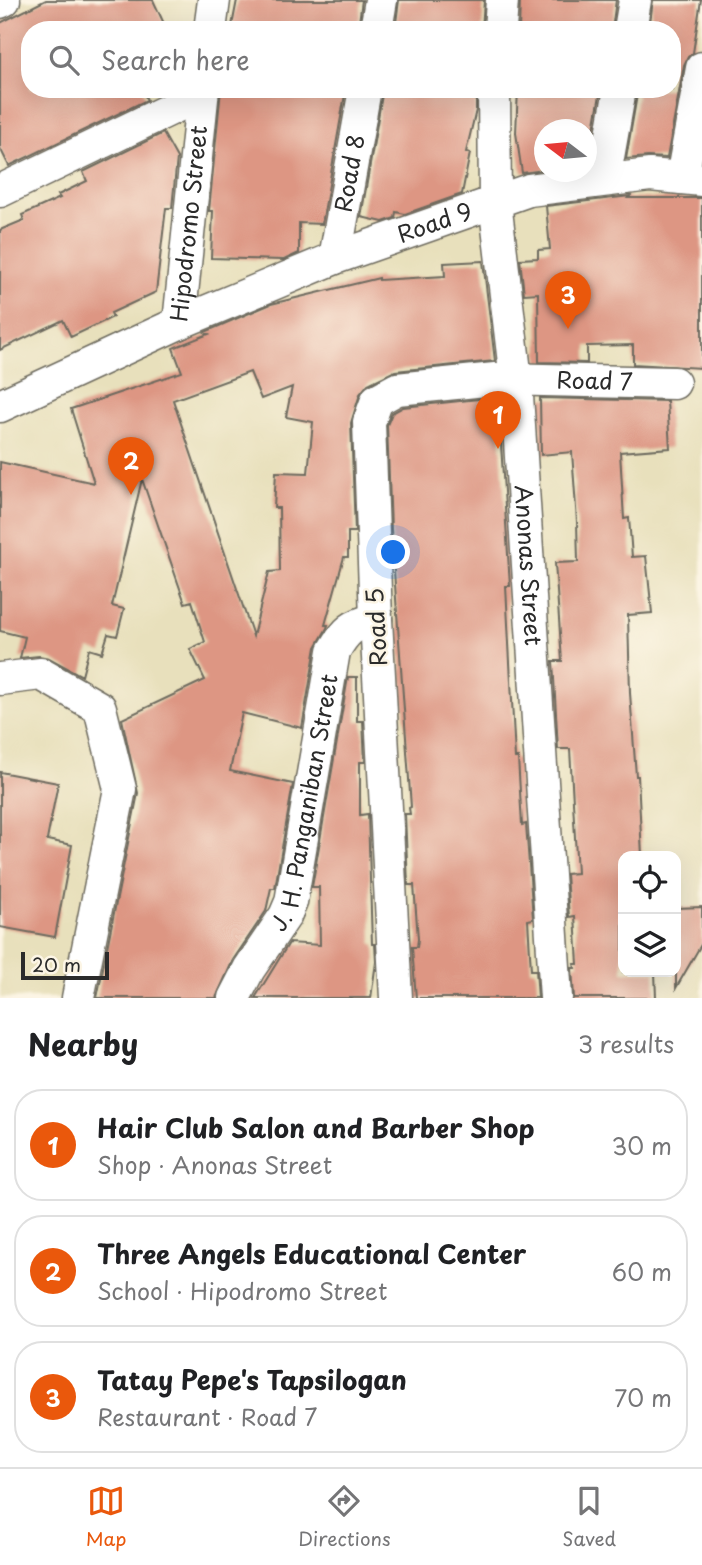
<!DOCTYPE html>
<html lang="en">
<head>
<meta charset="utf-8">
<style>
	body { margin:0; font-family:"Playpen Sans",sans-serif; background:#f6f6f6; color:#202124 }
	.controls { position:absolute; right:21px; bottom:21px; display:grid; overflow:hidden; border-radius:14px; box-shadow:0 7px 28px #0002 }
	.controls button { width:63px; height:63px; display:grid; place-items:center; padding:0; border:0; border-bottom:2px solid #e0e0e0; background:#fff; color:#202124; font:35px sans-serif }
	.compass { position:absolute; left:534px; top:119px; width:63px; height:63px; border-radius:50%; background:#fff; box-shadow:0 7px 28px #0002; rotate:286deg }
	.scale { position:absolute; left:21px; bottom:18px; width:88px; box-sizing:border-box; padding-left:7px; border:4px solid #2b2b2b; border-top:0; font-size:19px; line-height:24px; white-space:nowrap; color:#2b2b2b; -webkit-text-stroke:5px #fcf5e5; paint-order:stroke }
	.you { position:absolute; left:394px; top:553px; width:24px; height:24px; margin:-18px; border:5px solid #fff; border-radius:50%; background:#1a73e8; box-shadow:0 0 0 10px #1a73e833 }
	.badge { display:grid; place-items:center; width:46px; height:46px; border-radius:50%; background:#ea580c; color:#fff; font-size:23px; font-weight:700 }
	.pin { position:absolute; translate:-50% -58px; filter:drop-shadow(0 2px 4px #0008) }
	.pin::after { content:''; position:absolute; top:37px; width:24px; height:21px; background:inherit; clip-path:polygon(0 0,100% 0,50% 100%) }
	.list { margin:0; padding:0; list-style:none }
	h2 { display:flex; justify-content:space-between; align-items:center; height:91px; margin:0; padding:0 28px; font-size:30px }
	h2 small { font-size:23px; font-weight:400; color:#757577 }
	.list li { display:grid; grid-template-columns:46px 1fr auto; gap:21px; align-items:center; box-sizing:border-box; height:112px; margin:0 14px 14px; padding:0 14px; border:2px solid #e0e0e0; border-radius:28px }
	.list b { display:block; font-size:26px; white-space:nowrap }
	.list p { margin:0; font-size:23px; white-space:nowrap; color:#757577 }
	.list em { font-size:23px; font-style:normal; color:#757577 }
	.icon { flex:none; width:38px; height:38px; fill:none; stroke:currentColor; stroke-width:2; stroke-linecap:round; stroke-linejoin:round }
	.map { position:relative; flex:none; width:702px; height:998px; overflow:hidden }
	.search { position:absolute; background:#fff; box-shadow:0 7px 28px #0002; left:21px; right:21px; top:21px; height:77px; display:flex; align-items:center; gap:18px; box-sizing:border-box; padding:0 24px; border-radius:28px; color:#757577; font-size:26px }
	.sheet { height:469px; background:#fff }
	nav { display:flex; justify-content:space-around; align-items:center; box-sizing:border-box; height:98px; border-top:2px solid #e0e0e0; background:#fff; font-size:19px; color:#757577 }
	nav a { display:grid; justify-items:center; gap:4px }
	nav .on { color:#ea580c }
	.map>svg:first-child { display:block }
	.building { fill:#dd9683; fill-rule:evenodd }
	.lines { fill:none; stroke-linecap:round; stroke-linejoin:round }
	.minor-casing { stroke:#6d6a5e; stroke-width:35 }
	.minor { stroke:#fff; stroke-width:32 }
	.labels { text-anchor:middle; stroke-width:5; stroke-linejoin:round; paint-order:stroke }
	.street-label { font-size:23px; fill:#2b2b2b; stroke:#fcf5e5 }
</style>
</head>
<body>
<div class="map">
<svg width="702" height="998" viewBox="0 0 702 998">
	<rect width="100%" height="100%" fill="#fcf5e5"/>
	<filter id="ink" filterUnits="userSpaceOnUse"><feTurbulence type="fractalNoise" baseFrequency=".0143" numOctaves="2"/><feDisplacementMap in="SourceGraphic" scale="14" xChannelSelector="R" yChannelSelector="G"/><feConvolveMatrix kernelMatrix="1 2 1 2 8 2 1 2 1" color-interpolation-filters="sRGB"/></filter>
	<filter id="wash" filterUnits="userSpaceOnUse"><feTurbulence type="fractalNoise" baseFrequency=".00686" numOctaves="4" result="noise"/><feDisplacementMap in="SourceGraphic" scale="28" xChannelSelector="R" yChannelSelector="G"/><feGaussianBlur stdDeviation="1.57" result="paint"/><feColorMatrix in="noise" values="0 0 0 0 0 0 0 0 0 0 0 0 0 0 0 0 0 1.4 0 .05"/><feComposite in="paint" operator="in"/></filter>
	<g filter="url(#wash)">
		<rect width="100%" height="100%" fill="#e8e0bc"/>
		<g id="blocks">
			<path class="building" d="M46,0h107l14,30h-137v59h112l5,11 -138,66 -9,-18v-125z
				M237,0h125l-4,30h-121v-3l-5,-1z
				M399,0h85l-2,30h-87z
				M520,0h96l-4,30h-93z
				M653,0h48l-8,53 -5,4 -4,8 -17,93 -19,-1 -22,2 12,-70h34v-59h-23z
				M221,89h125l-24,135 -23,-1v30l-15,7 -73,-2 2,-47h-4z
				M383,89h93v21l-10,42 4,1 -8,41 -57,20 -9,-2 -1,6 -12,4 -22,-5z
				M518,89h83l-13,75 -2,-34h-42v40l-22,3 -6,-40z
				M163,133l14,25 -5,50h-6l-10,84 -45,21 2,4 -42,20 -8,-17 -63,30v-120l24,-10 -2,-5 38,-17 -2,-3 29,-14 -4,-9z
				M630,196l-2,2h74v170l-69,-4v-19l-46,1v17l-48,-1 -1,-69 -14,1 -4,-35 18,-1v-8l12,-1 -4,-43z
				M483,261l12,100 -100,10 -27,13 -8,10 -9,29 4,109h-7v25h-4l-19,68h3l-1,3 -11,19 -14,81 -60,-15 -12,58 63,13 -18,104h-4l-5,23 -33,49 -17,38h-119l41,-205 -16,-74 83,-39 -15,-31 15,-7 -13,-41 -7,2 -43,-124 -30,127 12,3 -7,27 -9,-2 -6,19 -13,-4 -7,27 -33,-18 -10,-2 -19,2 5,-21 -25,-6v-169l94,21 -23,-74 111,-37 -9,-24 36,-14 -4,-2 66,-28 108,-26v2l66,-4 -1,-13zM250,372l11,27 31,-12 -6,30 27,5 -5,51 -32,-1 -2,36h5l1,63 -11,1 -16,64 -80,-236z
				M498,397l12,189h-4l9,172h3l4,67 4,-1 7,95 -5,1 3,50h5l2,28h-122l-4,-51h5l1,-8 -4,-54h-6l-3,-71h5l-1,-6 2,-1 -20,-278 -4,-104 5,-12 11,-6z
				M540,398l127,3 3,47 -50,4 4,67 5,-1 3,39 14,-1 6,57 -24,2 2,78 6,83h2l4,80h-19v116h32l1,26h-82l-2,-30h3l-1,-4h4l-3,-48 -6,1 -3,-43 11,-1 -7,-124h-12l-5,-88h9l-7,-98 23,-1 -1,-40 -5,-70 -31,3z
				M348,677h9v44h6l2,41h-5v53l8,-1 4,130h3l1,18 -5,36h-116l34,-55 31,2 -1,-58h-7z
				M0,772l58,11 -11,57 25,5 -17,92 -55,-10z
				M702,907v36l-26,45v-80z"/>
		</g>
	</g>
	<g filter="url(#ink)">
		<use href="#blocks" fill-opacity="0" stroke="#6d6a5e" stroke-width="2"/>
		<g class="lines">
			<defs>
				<g id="minor">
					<path d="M0,2l4,-2"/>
					<path d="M210,30l4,-30"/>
					<path d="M376,30l5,-30"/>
					<path d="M500,30l2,-30"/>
					<path d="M630,30l5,-30"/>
					<path id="s1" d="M494,89l1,113 21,178 40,618"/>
					<path d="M682,178l20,-110"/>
					<path d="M604,180l16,-91"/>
					<path d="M0,191l202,-97"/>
					<path id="s2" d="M335,258l30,-169"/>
					<path id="s3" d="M179,323l24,-234"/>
					<path id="s4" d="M0,406l179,-83 156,-65 194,-68 121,-15 52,5"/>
					<path d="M0,679l41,-5 59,34 20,81 -42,209"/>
					<path id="s5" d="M234,998l15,-29 36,-53 6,-14 43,-251c12,-21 18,-26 42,-32"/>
					<path id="s6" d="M396,998l-20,-379 -7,-197 8,-22 20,-11 98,-10 179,4"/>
				</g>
			</defs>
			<use href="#minor" class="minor-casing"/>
			<use href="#minor" class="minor"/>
		</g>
	</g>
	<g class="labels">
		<g class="street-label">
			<text dy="8" stroke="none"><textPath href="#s2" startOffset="86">Road 8</textPath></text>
			<text dy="8" stroke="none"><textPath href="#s3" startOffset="100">Hipodromo Street</textPath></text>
			<text dy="8" stroke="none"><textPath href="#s4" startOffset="472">Road 9</textPath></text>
			<text dy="8" stroke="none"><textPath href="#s6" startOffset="821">Road 7</textPath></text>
			<text dy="8" stroke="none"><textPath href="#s1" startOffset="478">Anonas Street</textPath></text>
			<text transform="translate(377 627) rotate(-93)" y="8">Road 5</text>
			<text dy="8" stroke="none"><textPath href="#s5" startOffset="212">J. H. Panganiban Street</textPath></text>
		</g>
	</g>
</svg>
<div class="controls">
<button><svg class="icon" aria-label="locate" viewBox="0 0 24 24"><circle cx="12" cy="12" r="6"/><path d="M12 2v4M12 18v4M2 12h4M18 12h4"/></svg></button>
<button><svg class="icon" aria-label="layers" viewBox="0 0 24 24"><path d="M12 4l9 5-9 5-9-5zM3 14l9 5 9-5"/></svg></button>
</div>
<svg class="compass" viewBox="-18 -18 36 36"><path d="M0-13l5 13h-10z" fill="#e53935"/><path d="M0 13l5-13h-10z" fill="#757577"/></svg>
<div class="scale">20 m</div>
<div class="you"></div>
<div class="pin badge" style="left:498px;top:449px">1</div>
<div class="pin badge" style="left:131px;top:495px">2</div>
<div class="pin badge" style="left:568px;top:329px">3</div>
<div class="search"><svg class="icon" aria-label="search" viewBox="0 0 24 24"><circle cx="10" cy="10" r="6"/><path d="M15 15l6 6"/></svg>Search here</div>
</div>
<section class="sheet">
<h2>Nearby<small>3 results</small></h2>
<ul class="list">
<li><span class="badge">1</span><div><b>Hair Club Salon and Barber Shop</b><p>Shop · Anonas Street</p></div><em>30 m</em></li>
<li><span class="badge">2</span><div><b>Three Angels Educational Center</b><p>School · Hipodromo Street</p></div><em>60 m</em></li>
<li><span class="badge">3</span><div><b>Tatay Pepe's Tapsilogan</b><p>Restaurant · Road 7</p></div><em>70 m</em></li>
</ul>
</section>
<nav>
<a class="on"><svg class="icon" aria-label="map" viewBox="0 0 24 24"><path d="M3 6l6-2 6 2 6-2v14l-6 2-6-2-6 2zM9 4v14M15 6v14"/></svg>Map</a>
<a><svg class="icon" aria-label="directions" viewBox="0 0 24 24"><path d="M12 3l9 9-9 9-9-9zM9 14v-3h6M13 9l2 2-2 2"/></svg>Directions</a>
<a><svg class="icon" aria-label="saved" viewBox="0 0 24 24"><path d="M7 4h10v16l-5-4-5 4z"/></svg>Saved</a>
</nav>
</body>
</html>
